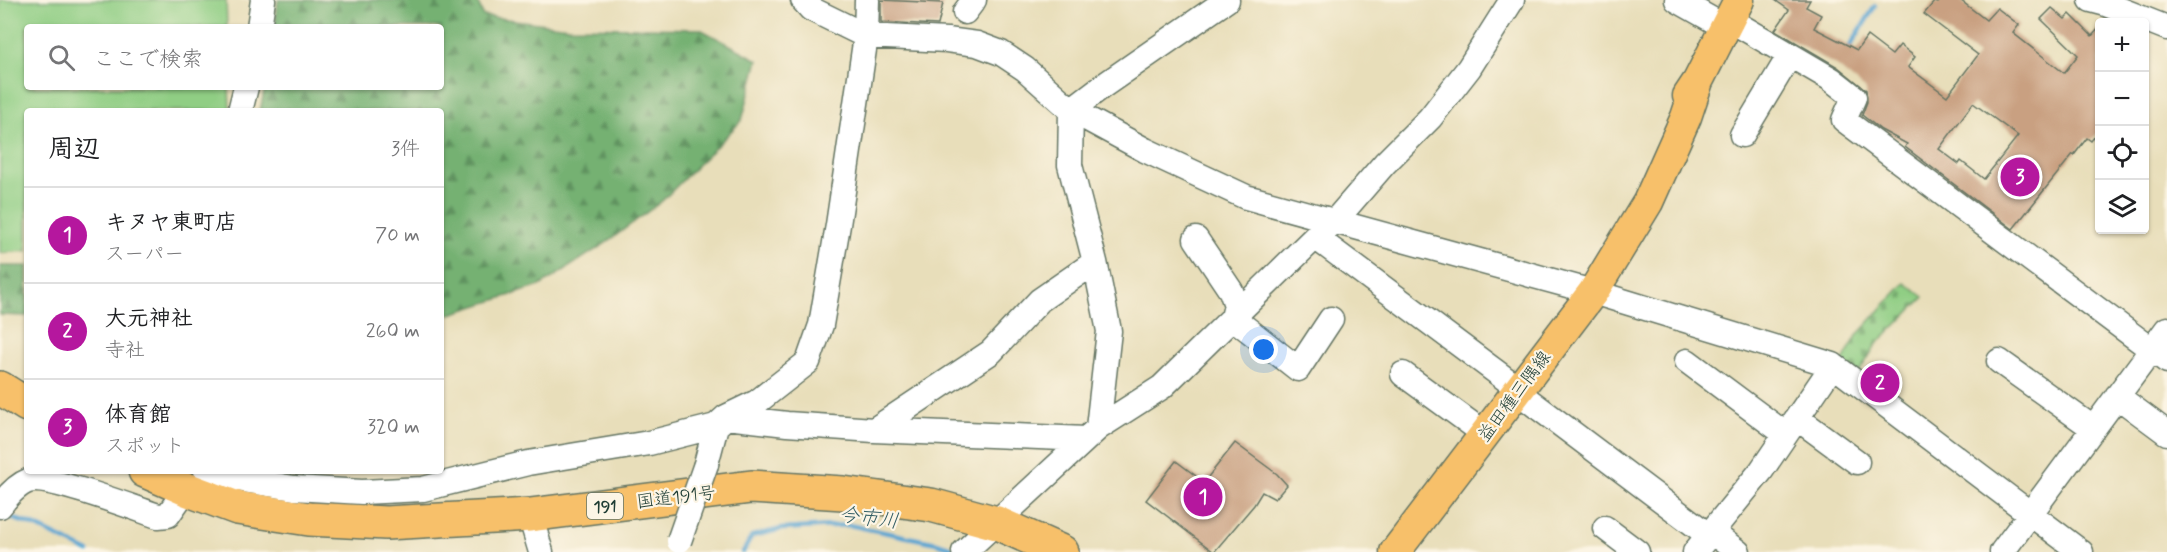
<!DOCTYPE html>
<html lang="ja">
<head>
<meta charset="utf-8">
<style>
	body { margin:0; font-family:Mynerve,"Klee One",sans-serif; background:#f2f2f2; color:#202124 }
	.controls { position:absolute; right:18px; top:18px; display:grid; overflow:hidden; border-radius:6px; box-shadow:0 2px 4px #0004 }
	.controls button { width:54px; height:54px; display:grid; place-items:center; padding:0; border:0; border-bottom:2px solid #e0e0e0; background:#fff; color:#202124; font:30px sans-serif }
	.you { position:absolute; left:1264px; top:350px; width:21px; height:21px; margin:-15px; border:4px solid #fff; border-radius:50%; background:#1a73e8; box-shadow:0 0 0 9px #1a73e833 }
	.badge { display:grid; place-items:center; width:39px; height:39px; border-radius:50%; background:#b5179e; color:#fff; font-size:20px; font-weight:700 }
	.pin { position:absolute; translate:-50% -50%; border:3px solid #fff; box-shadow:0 2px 6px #0006 }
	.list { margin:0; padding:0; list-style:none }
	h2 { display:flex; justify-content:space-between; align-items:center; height:78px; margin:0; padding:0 24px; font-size:26px }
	h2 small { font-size:20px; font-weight:400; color:#757577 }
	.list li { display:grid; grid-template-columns:39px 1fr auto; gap:18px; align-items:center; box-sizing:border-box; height:96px; padding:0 24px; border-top:2px solid #e0e0e0 }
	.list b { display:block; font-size:22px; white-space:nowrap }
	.list p { margin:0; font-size:20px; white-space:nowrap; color:#757577 }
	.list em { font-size:20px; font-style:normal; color:#757577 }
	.icon { flex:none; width:33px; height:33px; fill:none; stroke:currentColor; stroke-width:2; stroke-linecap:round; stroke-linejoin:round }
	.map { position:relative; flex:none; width:2167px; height:552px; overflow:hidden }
	.search { position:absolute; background:#fff; box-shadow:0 2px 4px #0004; left:24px; top:24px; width:420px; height:66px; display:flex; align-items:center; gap:15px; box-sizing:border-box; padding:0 21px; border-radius:6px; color:#757577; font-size:22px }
	.panel { position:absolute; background:#fff; box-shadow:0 2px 4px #0004; left:24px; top:108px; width:420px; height:366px; border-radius:6px }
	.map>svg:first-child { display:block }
	.forest { fill:url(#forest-firs); stroke:#4a7753; stroke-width:1.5 }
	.cemetery { fill:url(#cemetery-stones); stroke:#58865c; stroke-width:1.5 }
	.garden { fill:#90ce84; stroke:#58865c; stroke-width:1.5 }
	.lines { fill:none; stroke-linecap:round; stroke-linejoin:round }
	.stream { stroke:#5aa5d2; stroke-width:4.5 }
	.building { fill:#c9a081; fill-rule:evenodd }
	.minor-casing { stroke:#657563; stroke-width:27 }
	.major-casing { stroke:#657563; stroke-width:33 }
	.highway-casing { stroke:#657563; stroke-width:36 }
	.minor { stroke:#fff; stroke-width:24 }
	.major { stroke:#f7c06b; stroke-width:30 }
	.highway { stroke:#f7c06b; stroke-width:33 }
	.minor-bridge-casing { stroke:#657563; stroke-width:27; stroke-linecap:butt }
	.minor-bridge { stroke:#fff; stroke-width:24 }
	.labels { text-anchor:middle; stroke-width:4.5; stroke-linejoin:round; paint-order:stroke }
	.shield { fill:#fcf5e5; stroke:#617469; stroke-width:1.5 }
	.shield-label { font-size:16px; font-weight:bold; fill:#1f3d34 }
	.street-label { font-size:18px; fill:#1f3d34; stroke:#fcf5e5 }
	.water-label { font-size:20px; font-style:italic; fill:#315c63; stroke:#fcf5e5 }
</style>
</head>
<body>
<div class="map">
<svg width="2167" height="552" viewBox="0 0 2167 552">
	<defs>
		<pattern id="forest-firs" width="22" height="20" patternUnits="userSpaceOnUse" patternTransform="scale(1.5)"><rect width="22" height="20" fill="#74b172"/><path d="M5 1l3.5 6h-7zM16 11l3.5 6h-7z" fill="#5f915e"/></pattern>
		<pattern id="cemetery-stones" width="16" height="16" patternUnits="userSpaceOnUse" patternTransform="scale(1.5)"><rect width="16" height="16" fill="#90ce84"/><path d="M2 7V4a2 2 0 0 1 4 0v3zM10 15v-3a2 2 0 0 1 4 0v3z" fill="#75a86d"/></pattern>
	</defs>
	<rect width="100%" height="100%" fill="#fcf5e5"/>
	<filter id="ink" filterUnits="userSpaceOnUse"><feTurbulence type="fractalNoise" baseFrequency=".0167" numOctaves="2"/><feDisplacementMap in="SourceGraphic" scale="12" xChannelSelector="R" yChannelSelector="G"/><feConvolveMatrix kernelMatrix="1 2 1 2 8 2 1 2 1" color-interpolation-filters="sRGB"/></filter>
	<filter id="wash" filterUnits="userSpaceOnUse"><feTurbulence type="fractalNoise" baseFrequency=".008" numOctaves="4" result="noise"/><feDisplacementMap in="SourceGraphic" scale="24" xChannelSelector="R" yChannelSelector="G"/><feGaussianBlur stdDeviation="1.35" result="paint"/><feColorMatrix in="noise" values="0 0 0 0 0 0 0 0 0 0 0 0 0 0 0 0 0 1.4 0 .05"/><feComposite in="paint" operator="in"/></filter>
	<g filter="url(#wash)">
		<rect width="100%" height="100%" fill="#e8deba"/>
		<path class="forest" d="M278,0h199l6,16 86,11 131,2 58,31 -16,60 -80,81 -56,42 -66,43 -99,31v-206h-181l5,-24h176v-60h-166z
			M0,266h27v50l-27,-1z"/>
		<path class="cemetery" d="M1905,283l19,14 -49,49 -18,30 -16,-11 17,-31z"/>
		<path class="garden" d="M0,0h226l1,27h-200v60h202l1,24h-203v140l-27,2z"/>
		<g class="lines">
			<path class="stream" d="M1847,51l28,-45
				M3,515l32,11 54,26
				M743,552l9,-16 30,-7 67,-4 88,18 21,7"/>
		</g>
		<g id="blocks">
			<path class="building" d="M881,0l62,3 -5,22 -57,-3z
				M1775,0h35l-4,7 15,8 -7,13 43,22 10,-14 25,19 8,-10 15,12 -7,10 39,29 31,-41 -54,-41 10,-12 4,1 3,-3h19l26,20 11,-12 22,17 -6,8 51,40 14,-18 -37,-36 11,-11 13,11 5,-5 22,22 8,-9v103l-9,11 -4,-3 -13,17 -1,-1 -60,75 -108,-82 2,-3 -26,-14 -19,-15 5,-13 -1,-12 -28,-23 -63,-37 14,-20zM1973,103l45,33 -34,43 -23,-18 -2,3 -20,-15z
				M1235,443l42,31 10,11 -12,14 -13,-7 -8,13 -40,47 -68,-52 30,-39 28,21z"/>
		</g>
	</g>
	<g filter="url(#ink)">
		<use href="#blocks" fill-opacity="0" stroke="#657563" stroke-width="1.5"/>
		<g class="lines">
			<defs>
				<path id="minor" d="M803,0l8,9 55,27 81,4 30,4 24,9 24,16 46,41 74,40 101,47 347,95 240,73 248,187
					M1677,0l39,22 14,-2 101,59 23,18 -10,23 323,241
					M2091,0l15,4 61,24
					M965,12l9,-12
					M259,27l4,-27
					M1071,110l-1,55 25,97 14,69 -11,97
					M1071,110l29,-22 127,-88
					M240,111l6,-24
					M1742,135l48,-80
					M1315,237l204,152 4,7 185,139 9,1 21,16
					M1196,239l35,52 5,14 -3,13 65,51 33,-50
					M1687,361l98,73
					M1999,361l94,67
					M1403,374l82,60
					M2117,396l50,37
					M726,417l61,7 87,6 117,-78 49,-52 55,-38
					M1797,418l60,44
					M874,430l212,9
					M706,464l10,-38 10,-9 31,-15 51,-40 13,-37 17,-100 28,-189 1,-36
					M206,471l12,5 76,12 68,4 61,-3 105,-26 121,-20 67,-17
					M0,506c6,-8 17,-21 28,-25 19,-6 106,27 130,35l10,-1 18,-26
					M530,515l11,37
					M1605,528l32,24
					M964,552l134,-124 64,-41 153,-150 19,-15 51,-59 45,-45 39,-50 43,-68
					M1695,552l66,-81 72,-106
					M2002,552l165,-223"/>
				<path id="major" d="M1688,96l10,-15 41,-81
					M1395,552l198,-260 55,-90 38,-85 12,-36"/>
				<path id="highway" d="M0,388l27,17
					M145,471l41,18 51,19 72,11 77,4 144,-8 221,-28 92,6 88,12 66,18 65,29"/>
			</defs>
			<use href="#minor" class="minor-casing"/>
			<use href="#major" class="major-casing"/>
			<use href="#highway" class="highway-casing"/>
			<use href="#minor" class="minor"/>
			<use href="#major" class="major"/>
			<use href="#highway" class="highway"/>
			<defs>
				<path id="minor-bridge" d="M679,541l27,-77"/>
			</defs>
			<use href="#minor-bridge" class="minor-bridge-casing"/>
			<use href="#minor-bridge" class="minor-bridge"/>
		</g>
	</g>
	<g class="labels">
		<rect class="shield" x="587" y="493" width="36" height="26" rx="4.5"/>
		<g class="shield-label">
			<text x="605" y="512">191</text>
		</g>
		<g class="street-label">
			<text transform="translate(1514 396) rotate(-53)" y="6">益田種三隅線</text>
			<text transform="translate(676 497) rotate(-7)" y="6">国道191号</text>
		</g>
		<g class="water-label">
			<text transform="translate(869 517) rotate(7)" y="7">今市川</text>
		</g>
	</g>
</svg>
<div class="controls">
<button>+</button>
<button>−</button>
<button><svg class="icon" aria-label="locate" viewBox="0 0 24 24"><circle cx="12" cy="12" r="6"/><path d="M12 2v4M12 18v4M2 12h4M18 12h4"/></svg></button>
<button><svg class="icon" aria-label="layers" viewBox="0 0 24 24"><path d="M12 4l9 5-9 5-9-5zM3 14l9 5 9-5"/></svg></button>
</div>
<div class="you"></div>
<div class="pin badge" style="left:1203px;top:497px">1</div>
<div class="pin badge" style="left:1880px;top:383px">2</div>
<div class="pin badge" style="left:2020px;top:177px">3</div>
<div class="search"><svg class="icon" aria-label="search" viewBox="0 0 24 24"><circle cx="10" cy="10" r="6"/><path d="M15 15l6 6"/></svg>ここで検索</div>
<section class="panel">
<h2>周辺<small>3件</small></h2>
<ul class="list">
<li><span class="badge">1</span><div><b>キヌヤ東町店</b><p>スーパー</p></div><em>70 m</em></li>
<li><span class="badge">2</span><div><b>大元神社</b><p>寺社</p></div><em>260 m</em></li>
<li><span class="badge">3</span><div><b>体育館</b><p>スポット</p></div><em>320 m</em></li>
</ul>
</section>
</div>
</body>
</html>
